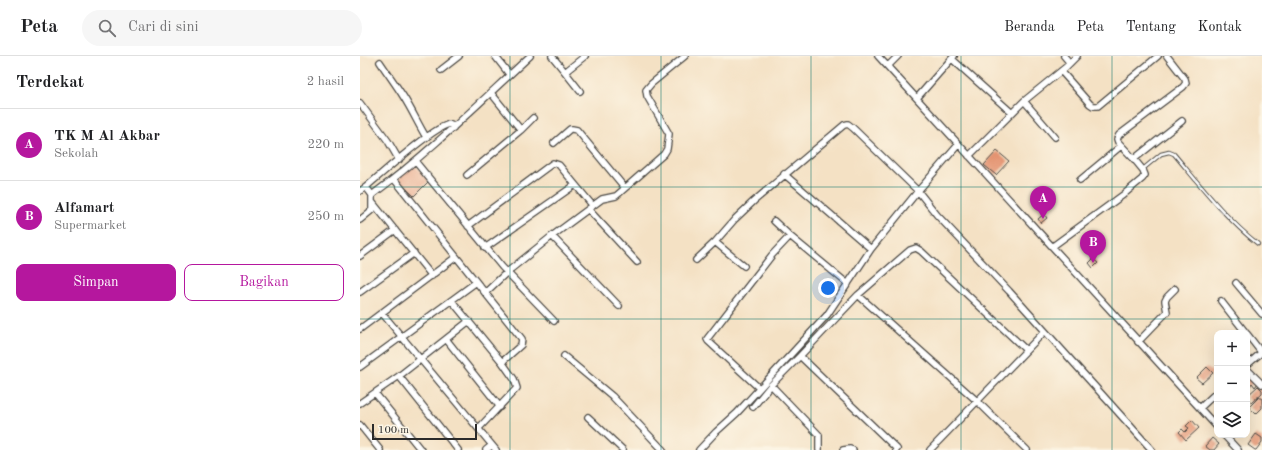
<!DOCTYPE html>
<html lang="id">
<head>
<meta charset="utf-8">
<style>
	body { margin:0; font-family:"Old Standard TT",serif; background:#f6f6f6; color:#202124 }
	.controls { position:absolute; right:12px; bottom:12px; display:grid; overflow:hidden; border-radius:8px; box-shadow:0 4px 16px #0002 }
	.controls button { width:36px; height:36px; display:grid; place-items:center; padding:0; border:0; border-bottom:1px solid #e0e0e0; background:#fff; color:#202124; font:20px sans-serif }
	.scale { position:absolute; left:12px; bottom:10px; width:105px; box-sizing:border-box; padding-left:4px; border:2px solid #2b2b2b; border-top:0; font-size:11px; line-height:14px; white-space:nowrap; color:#2b2b2b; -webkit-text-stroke:3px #fcf5e5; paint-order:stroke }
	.you { position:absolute; left:468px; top:232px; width:14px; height:14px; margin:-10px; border:3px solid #fff; border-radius:50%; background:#1a73e8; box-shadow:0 0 0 6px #1a73e833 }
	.badge { display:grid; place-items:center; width:26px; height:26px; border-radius:50%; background:#b5179e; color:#fff; font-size:13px; font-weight:700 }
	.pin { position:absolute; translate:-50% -33px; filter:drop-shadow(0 1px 2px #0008) }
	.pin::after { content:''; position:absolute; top:21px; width:14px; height:12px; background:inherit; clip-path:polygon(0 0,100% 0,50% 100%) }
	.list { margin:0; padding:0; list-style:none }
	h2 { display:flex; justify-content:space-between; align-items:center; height:52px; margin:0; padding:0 16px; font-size:17px }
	h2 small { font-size:13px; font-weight:400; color:#757577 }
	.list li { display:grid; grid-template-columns:26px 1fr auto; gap:12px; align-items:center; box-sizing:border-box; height:72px; padding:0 16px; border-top:1px solid #e0e0e0 }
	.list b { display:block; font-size:15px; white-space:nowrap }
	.list p { margin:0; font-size:13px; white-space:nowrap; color:#757577 }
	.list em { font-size:13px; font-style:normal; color:#757577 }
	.actions { display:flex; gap:8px; padding:12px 16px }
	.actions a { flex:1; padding:9px 0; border:1px solid #b5179e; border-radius:8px; text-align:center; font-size:14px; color:#b5179e }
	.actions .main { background:#b5179e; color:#fff }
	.icon { flex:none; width:22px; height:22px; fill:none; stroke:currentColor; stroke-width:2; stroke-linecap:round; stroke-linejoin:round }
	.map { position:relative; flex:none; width:902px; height:394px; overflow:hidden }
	header { display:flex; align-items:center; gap:24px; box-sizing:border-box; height:56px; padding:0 20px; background:#fff; border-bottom:1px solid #e0e0e0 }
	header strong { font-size:19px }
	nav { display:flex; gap:22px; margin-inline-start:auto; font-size:14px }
	.search { width:280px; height:36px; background:#f6f6f6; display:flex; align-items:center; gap:10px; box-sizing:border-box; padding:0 14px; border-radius:22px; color:#757577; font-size:15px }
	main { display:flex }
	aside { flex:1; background:#fff }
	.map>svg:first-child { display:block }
	.building { fill:#e49472 }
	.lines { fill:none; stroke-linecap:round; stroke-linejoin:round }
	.lane-casing { stroke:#494642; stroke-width:4.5 }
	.street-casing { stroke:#494642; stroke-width:8 }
	.lane { stroke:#fff; stroke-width:2.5 }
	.street { stroke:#fff; stroke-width:5.5 }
	.grid { fill:none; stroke:#0f766e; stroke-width:1; stroke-opacity:0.55 }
</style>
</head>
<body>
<header>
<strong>Peta</strong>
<div class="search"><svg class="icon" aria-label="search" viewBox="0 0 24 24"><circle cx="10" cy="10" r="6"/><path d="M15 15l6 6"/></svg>Cari di sini</div>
<nav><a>Beranda</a><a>Peta</a><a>Tentang</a><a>Kontak</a></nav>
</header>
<main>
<aside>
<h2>Terdekat<small>2 hasil</small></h2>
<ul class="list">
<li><span class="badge">A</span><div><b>TK M Al Akbar</b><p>Sekolah</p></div><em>220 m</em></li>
<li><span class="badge">B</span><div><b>Alfamart</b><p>Supermarket</p></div><em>250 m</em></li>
</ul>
<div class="actions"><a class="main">Simpan</a><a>Bagikan</a></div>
</aside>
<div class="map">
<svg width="902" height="394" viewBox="0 0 902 394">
	<rect width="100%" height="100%" fill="#fcf5e5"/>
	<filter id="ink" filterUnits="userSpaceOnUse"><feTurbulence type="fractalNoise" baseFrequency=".025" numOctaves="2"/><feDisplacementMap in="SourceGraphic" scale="8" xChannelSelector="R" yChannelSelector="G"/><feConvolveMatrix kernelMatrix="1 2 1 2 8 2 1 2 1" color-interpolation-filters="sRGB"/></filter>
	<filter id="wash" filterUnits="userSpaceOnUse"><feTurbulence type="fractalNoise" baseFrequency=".012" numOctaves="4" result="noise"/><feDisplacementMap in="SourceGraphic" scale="16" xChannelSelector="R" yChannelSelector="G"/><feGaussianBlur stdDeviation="0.9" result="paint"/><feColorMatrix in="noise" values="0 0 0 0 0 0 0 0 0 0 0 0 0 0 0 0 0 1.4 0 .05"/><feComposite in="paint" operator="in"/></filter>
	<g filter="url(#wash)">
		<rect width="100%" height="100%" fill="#f4e1c4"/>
		<g id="blocks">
			<path class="building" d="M637,95l12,10 -13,14 -12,-10z
				M53,108l17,16 -16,16 -17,-16z
				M684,158l3,4 -6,5 -3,-4z
				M733,203l5,4 -5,5 -4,-5z
				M847,311l6,6 -11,10 -6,-5z
				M888,318l10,9 -3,4 -3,-4 -3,4 -2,-1z
				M898,330l4,4v3l-11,10 -4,-5v-2z
				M899,341l3,2v9l-6,6 -7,-7z
				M832,364l7,8 -13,12 -7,-8 3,-3 3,3 4,-4 -3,-2z
				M896,378l6,4v4l-6,8h-1l-7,-5z
				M852,382l7,6 -5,6h-4l-5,-4z"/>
		</g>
	</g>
	<g filter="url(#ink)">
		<use href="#blocks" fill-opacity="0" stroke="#494642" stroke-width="1"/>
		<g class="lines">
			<defs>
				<path id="lane" d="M783,113l18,-15 8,-2 5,2c26,31 52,65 84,90"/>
				<path id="street" d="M135,0l14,18
					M192,0l13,16 20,-16
					M518,0c113,124 226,247 339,371
					M704,0l6,7
					M592,3l60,54
					M20,6c8,12 16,23 23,34 9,14 15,28 23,41
					M528,10l10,-10
					M81,14l18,-14
					M701,15l29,33 3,2h5l60,-50
					M205,16l15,19
					M131,37l30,37 12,-12
					M557,42l37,-42
					M664,45l31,36
					M0,47l28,38 11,19
					M194,87l16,-14h2l5,1 48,58
					M598,89l-40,46 19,24 72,76 143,159
					M609,100l55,-55 42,-34 11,-11
					M774,103l-16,-17 -1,-3 2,-4 64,-48 3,-4 -1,-4 -18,-23
					M55,105l87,106 52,54
					M424,118l87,75
					M107,119l54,-45
					M34,123l128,160 -1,6 -19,17 -50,-61
					M720,124l41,-34
					M0,135l6,-4
					M12,139l-6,-8c13,-11 72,-64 85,-63l2,4
					M13,147l59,73
					M229,154l48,52
					M0,164l12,-10v-15c57,-42 107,-92 158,-139
					M414,165l16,15 58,48
					M108,170l85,-63 6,2 34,41
					M192,180l67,70
					M355,186l29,24
					M693,190l70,-51 19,-16 3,-4 -2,-5 -9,-11 48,-38
					M125,192l90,-63
					M0,200l35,-26
					M336,204l19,-18 20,-23 19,-18 90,-76 4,-1 5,4 65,63 -47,58 -44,66 -90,98 -21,19 -17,18
					M876,227l26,31
					M0,236l54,-39
					M125,237l21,-20 46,-37 50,-37 14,-3 48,-42 3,-5 2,-15 -22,-38 -1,-6 5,-6 34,-28
					M498,239l119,106 50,49
					M861,245l25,32
					M22,257l114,137
					M0,273l96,-72
					M887,278l14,18
					M86,283l54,68
					M778,286l29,-30 -2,-11 2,-4 8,-8
					M204,300l48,40 51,54
					M887,309l15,-13
					M0,311l115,-84
					M887,313l15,15
					M39,320l59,74
					M411,329l48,50v15
					M399,332l-51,-47 -1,-2 65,-84 18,-19
					M15,337l46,57
					M0,347l39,-27 70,-55
					M393,351l18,-22 29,-29
					M840,352l17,-16
					M228,361l35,33
					M0,369l20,25
					M119,372l38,-40 -3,-9 -12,-17
					M864,379l14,15
					M126,394l5,-4
					M483,394l7,-1 3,1
					M536,394l1,-1 -97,-93 58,-61 52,-45 6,-2 5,3 105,99
					M570,394l115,-119"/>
			</defs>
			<use href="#lane" class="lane-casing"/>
			<use href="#street" class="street-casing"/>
			<use href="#lane" class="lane"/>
			<use href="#street" class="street"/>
		</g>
	</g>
	<path class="grid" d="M150,0v394M301,0v394M451,0v394M601,0v394M752,0v394M0,131h902M0,263h902"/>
</svg>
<div class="controls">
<button>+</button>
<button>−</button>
<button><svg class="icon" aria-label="layers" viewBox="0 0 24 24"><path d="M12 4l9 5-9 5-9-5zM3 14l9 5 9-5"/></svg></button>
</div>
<div class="scale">100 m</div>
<div class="you"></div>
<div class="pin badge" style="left:683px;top:163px">A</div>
<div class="pin badge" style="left:733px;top:207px">B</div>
</div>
</main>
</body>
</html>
